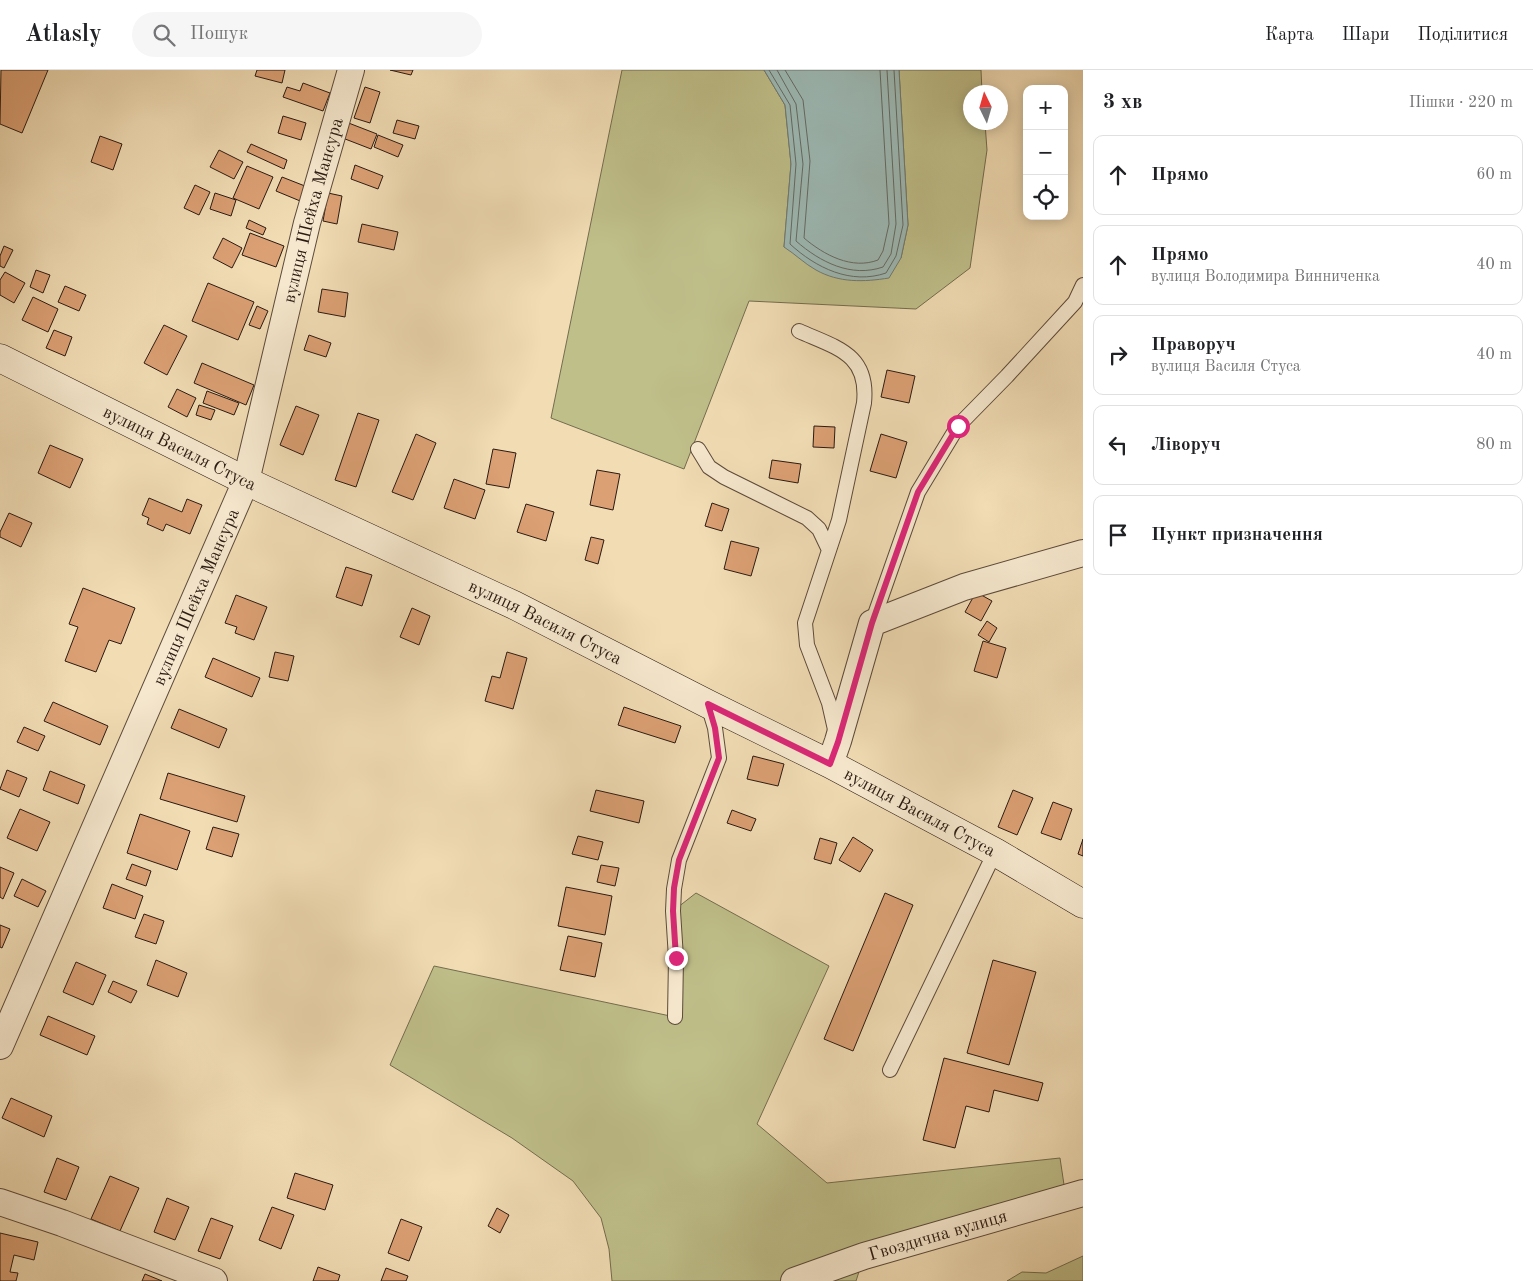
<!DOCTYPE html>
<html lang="uk">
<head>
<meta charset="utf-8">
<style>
	body { margin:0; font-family:"Old Standard TT",serif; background:#f6f6f6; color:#202124 }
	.controls { position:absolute; right:15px; top:15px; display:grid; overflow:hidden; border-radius:10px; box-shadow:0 2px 12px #0003 }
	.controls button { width:45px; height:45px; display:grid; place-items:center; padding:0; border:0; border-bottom:1px solid #e0e0e0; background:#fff; color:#202124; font:25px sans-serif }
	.compass { position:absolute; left:963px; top:15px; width:45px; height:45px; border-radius:50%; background:#fff; box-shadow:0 2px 12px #0003; rotate:355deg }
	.stop { position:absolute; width:15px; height:15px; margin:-11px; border:4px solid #db2777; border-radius:50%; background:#fff }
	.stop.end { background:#db2777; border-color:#fff; box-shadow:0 1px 5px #0008 }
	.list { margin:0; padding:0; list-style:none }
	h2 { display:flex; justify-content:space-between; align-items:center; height:65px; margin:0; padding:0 20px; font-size:21px }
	h2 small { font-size:16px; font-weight:400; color:#757577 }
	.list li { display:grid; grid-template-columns:32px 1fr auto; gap:15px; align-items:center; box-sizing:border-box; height:80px; margin:0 10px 10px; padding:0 10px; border:1px solid #e0e0e0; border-radius:10px }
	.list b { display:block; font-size:19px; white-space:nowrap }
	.list p { margin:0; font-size:16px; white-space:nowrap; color:#757577 }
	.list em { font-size:16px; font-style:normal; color:#757577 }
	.icon { flex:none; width:28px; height:28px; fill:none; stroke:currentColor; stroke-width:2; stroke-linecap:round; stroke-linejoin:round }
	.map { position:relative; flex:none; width:1083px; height:1211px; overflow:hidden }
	header { display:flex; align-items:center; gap:30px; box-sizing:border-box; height:70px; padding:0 25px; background:#fff; border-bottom:1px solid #e0e0e0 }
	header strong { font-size:24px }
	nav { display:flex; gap:28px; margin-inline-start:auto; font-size:18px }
	.search { width:350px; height:45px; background:#f6f6f6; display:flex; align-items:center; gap:12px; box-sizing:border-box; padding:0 18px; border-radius:28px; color:#757577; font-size:19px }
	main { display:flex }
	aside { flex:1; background:#fff }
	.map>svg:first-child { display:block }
	.green { fill:#bfbf8a; stroke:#746c4e }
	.water { fill:#9dbab6; stroke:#6f7a74 }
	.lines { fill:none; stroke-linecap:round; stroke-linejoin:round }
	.shore { stroke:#646a64; stroke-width:1 }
	.building { fill:#dba074; stroke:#2a1a12 }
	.service-casing { stroke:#5c4a3a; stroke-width:16 }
	.minor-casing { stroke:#5c4a3a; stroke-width:28 }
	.secondary-casing { stroke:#2a1a12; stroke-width:29 }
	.service { stroke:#f6e8ce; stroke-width:14 }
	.minor { stroke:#f6e8ce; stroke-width:26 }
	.secondary { stroke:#f6e8ce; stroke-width:28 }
	.route { stroke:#db2777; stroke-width:6 }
	.labels { text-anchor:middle; stroke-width:4; stroke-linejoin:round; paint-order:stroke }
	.street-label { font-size:18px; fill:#2a1a12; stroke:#f6e8ce }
</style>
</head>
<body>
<header>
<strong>Atlasly</strong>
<div class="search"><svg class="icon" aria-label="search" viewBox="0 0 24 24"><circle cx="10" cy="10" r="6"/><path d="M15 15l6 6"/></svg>Пошук</div>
<nav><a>Карта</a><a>Шари</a><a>Поділитися</a></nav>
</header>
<main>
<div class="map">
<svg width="1083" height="1211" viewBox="0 0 1083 1211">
	<rect width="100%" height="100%" fill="#f1dcb4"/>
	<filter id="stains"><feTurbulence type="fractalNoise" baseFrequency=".004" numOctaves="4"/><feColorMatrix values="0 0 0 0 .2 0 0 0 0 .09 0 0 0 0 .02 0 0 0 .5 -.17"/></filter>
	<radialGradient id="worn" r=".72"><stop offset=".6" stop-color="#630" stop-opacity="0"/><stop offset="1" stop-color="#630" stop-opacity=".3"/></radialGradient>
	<path class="green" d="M622,0h142l21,35 6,59 -7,83 117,11 7,-33 -9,-155h82l1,22h-11v30l14,1 2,27 -17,118 -54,41 -167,-8 -65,168 -133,-51z
		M696,823l133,73 -72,158 70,59 233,-25 6,40 -202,58 -8,25h-244l-3,-32 -8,-31 -28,-37 -61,-43 -122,-73 44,-99 241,51 -2,-106z
		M1083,1186v25h-76l15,-9 24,1z"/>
	<path class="water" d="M764,0h135l9,155 -7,33 -12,20c-25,4 -50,5 -73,-8 -11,-6 -21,-16 -32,-23l7,-83 -6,-59z"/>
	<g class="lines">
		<path class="shore" d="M769,0l21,35 6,59 -6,80c26,24 61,41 96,29l10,-17 7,-31 -9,-155
			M777,0l19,34 7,60 -7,77c24,21 55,37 87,26l8,-13 5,-30 -9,-154
			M785,0l18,30 7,61 -6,77c20,17 48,32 74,22l5,-9 6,-27 -9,-154"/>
	</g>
	<path class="building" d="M1,0h47l-26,63 -22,-9z
		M257,0h28l-3,13 -27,-7z
		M390,0h23l-2,5z
		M303,13l27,10 -7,18 -40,-14 4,-10 13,4z
		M365,17l15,5 -10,31 -16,-5z
		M283,46l23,7 -5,17 -23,-7z
		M397,50l22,6 -4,13 -22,-6z
		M346,52l31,12 -6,15 -31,-12z
		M378,65l25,10 -5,12 -24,-10z
		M100,66l22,8 -9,26 -22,-8z
		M251,74l36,16 -3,9 -37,-17z
		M219,80l24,12 -9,17 -24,-12z
		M355,95l28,11 -5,13 -27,-10z
		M247,96l26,11 -14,32 -26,-11z
		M282,107l28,11 -5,15 -29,-12z
		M195,115l15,7 -11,23 -15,-7z
		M215,123l21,7 -5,16 -21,-7z
		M328,123l14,3 -5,28 -14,-3z
		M249,150l17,8 -3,7 -17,-7z
		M362,154l36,8 -4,18 -36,-8z
		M250,163l34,13 -8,21 -34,-12z
		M223,168l19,10 -10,20 -19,-10z
		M4,176l9,4 -9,18 -4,-2v-10z
		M36,200l14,5 -7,18 -13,-6z
		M5,202l20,11 -11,20 -14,-8v-15z
		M208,213l46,19 -16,38 -46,-19z
		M65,216l21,9 -7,16 -21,-9z
		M322,219l26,4 -3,24 -27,-5z
		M33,227l25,12 -10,23 -26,-12z
		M257,236l11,5 -8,18 -11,-4z
		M164,255l23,11 -20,39 -23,-12z
		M54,260l18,7 -7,19 -19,-8z
		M309,265l22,8 -5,14 -22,-7z
		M202,293l52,22 -8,20 -52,-22z
		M887,300l28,6 -6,27 -28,-6z
		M177,319l19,9 -9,19 -19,-10z
		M207,321l32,12 -5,12 -31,-12z
		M199,335l16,5 -4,10 -15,-5z
		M296,336l23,9 -16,40 -23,-10z
		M358,343l21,7 -23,67 -21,-7z
		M814,356l21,1 -1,21 -21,-1z
		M416,364l20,9 -23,57 -21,-8z
		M881,364l26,8 -11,36 -26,-7z
		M50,375l33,14 -13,29 -32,-15z
		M493,379l23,4 -7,35 -23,-4z
		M772,390l29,4 -3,19 -29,-5z
		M597,400l23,4 -7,36 -23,-5z
		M454,409l31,11 -10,29 -31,-11z
		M149,428l33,14 5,-13 15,6 -12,29 -24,-10 -3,7 -16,-7 2,-6 -7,-3z
		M712,433l17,6 -7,22 -17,-5z
		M526,434l28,8 -8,29 -29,-9z
		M9,443l23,10 -11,24 -21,-10v-5z
		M591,467l13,3 -6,24 -13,-4z
		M731,471l28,7 -8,28 -27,-7z
		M346,497l26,8 -10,31 -26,-9z
		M83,518l52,20 -14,36 -12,-4 -13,32 -31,-11 13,-34 -9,-3z
		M976,522l16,9 -11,20 -16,-9z
		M236,525l31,12 -13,33 -19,-7 2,-6 -12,-4z
		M412,538l18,8 -11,29 -19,-8z
		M987,551l10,7 -8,14 -11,-7z
		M983,571l23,7 -9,30 -23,-7z
		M275,582l19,4 -6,25 -19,-4z
		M507,582l20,6 -14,51 -28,-8 7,-25 8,2z
		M213,588l47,20 -8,19 -47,-20z
		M53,632l55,24 -8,19 -56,-24z
		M624,637l57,19 -6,17 -57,-18z
		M179,639l48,20 -8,19 -48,-20z
		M24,657l21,9 -7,15 -21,-9z
		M753,686l31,8 -6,22 -31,-7z
		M7,700l20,8 -8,19 -19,-8z
		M50,701l35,14 -7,19 -35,-14z
		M168,703l77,23 -8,26 -77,-23z
		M596,720l48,11 -5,22 -49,-12z
		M1013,720l20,8 -16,37 -19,-8z
		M1053,732l19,7 -11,31 -20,-7z
		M20,739l30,13 -13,29 -30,-13z
		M732,740l24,9 -5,12 -24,-8z
		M140,744l50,17 -13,39 -50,-17z
		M213,757l26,7 -7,23 -26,-8z
		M578,766l25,6 -5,18 -26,-6z
		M853,767l20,13 -13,22 -21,-12z
		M820,768l17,5 -6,21 -17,-5z
		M1083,769v17l-5,-2z
		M132,794l19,7 -5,15 -20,-7z
		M601,795l18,3 -4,18 -18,-4z
		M0,797l14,6 -11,26 -3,-2z
		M22,809l24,12 -8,16 -24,-11z
		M112,814l31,12 -8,23 -32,-11z
		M566,817l46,9 -7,39 -47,-9z
		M885,823l28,12 -60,146 -29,-12z
		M144,844l20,7 -8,23 -21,-7z
		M0,855l10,4 -8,19 -2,-1z
		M568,866l34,7 -7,34 -35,-7z
		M156,890l31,13 -9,24 -31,-12z
		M993,890l43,12 -27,93 -42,-12z
		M76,892l30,13 -13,30 -30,-13z
		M113,911l24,10 -6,12 -23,-11z
		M48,946l47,20 -8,19 -47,-20z
		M944,988l99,25 -5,18 -44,-11 -5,22 -23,-6 -11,42 -32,-8z
		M11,1028l41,18 -8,21 -42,-19z
		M57,1088l22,9 -13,33 -22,-8z
		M295,1103l38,12 -8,25 -38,-12z
		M110,1106l29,12 -19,43 -29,-12z
		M167,1128l22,9 -14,33 -21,-8z
		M272,1137l22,8 -13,34 -22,-9z
		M497,1138l12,7 -9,18 -12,-7z
		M211,1148l22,8 -13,33 -22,-8z
		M401,1149l21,8 -13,34 -21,-8z
		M0,1163l38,9 -4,18 -20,-5 -4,17 8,1 -2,8h-16z
		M318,1197l22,8 -2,6h-25z
		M386,1198l22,8 -2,5h-25z
		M145,1204l17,7h-20z"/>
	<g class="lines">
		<defs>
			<path id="service" d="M799,261c38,17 70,23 65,72l-25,117 -34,103 2,22 22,58 7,31
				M698,379l11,18 15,10 83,41 12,11 10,21
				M872,553l46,-131 40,-66 49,-50 68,-74 8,-17
				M675,947l1,-59 -3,-47 1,-22 5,-29 40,-102 -4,-30 -7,-23
				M890,1000l105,-218"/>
			<g id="minor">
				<path d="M830,694l8,-23 34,-118 92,-36 119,-34"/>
				<path id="s1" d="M0,976l246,-565 61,-258 44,-153"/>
				<path d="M0,1132l62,21 152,58"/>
				<path id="s2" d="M794,1211l70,-25 219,-63"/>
			</g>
			<g id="secondary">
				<path id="s3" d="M0,288l246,123 268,124 194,99 122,60 165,88 88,52"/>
			</g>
		</defs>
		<use href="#service" class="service-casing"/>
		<use href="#minor" class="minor-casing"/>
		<use href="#secondary" class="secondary-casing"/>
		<use href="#service" class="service"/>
		<use href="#minor" class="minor"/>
		<use href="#secondary" class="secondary"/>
	</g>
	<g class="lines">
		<path class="route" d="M676,888l-3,-47 1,-23 5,-28 40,-102 -4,-30 -7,-24 122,60 8,-22 34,-119 46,-131 40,-66"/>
	</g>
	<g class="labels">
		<g class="street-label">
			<text dy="6" stroke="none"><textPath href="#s1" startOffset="895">вулиця Шейха Мансура</textPath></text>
			<text dy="6" stroke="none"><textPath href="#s3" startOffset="201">вулиця Василя Стуса</textPath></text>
			<text dy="6" stroke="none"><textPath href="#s1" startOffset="490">вулиця Шейха Мансура</textPath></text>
			<text dy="6" stroke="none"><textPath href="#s3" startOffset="606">вулиця Василя Стуса</textPath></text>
			<text dy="6" stroke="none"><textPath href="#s3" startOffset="1026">вулиця Василя Стуса</textPath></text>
			<text dy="6" stroke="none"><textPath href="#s2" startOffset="151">Гвоздична вулиця</textPath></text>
		</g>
	</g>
	<rect width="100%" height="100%" filter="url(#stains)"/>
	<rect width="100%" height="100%" fill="url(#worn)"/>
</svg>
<div class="controls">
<button>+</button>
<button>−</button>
<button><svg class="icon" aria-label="locate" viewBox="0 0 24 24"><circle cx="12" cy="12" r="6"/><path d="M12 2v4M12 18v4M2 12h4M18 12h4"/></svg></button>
</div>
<svg class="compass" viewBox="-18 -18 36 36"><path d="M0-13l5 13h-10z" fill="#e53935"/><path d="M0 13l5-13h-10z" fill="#757577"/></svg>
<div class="stop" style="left:958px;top:356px"></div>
<div class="stop end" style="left:676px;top:888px"></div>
</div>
<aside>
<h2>3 хв<small>Пішки · 220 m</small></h2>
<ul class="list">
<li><svg class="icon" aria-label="ahead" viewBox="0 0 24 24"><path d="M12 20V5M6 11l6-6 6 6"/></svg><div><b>Прямо</b></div><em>60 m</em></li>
<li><svg class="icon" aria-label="ahead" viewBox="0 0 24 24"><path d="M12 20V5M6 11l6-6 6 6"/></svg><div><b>Прямо</b><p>вулиця Володимира Винниченка</p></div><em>40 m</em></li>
<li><svg class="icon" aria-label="right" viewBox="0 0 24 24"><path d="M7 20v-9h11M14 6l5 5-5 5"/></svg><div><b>Праворуч</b><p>вулиця Василя Стуса</p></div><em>40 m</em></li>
<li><svg class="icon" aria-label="left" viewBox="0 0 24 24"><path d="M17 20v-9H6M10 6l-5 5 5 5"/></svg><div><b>Ліворуч</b></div><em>80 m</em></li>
<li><svg class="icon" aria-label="arrive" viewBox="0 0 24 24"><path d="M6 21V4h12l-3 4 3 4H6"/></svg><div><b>Пункт призначення</b></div></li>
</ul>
</aside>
</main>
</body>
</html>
